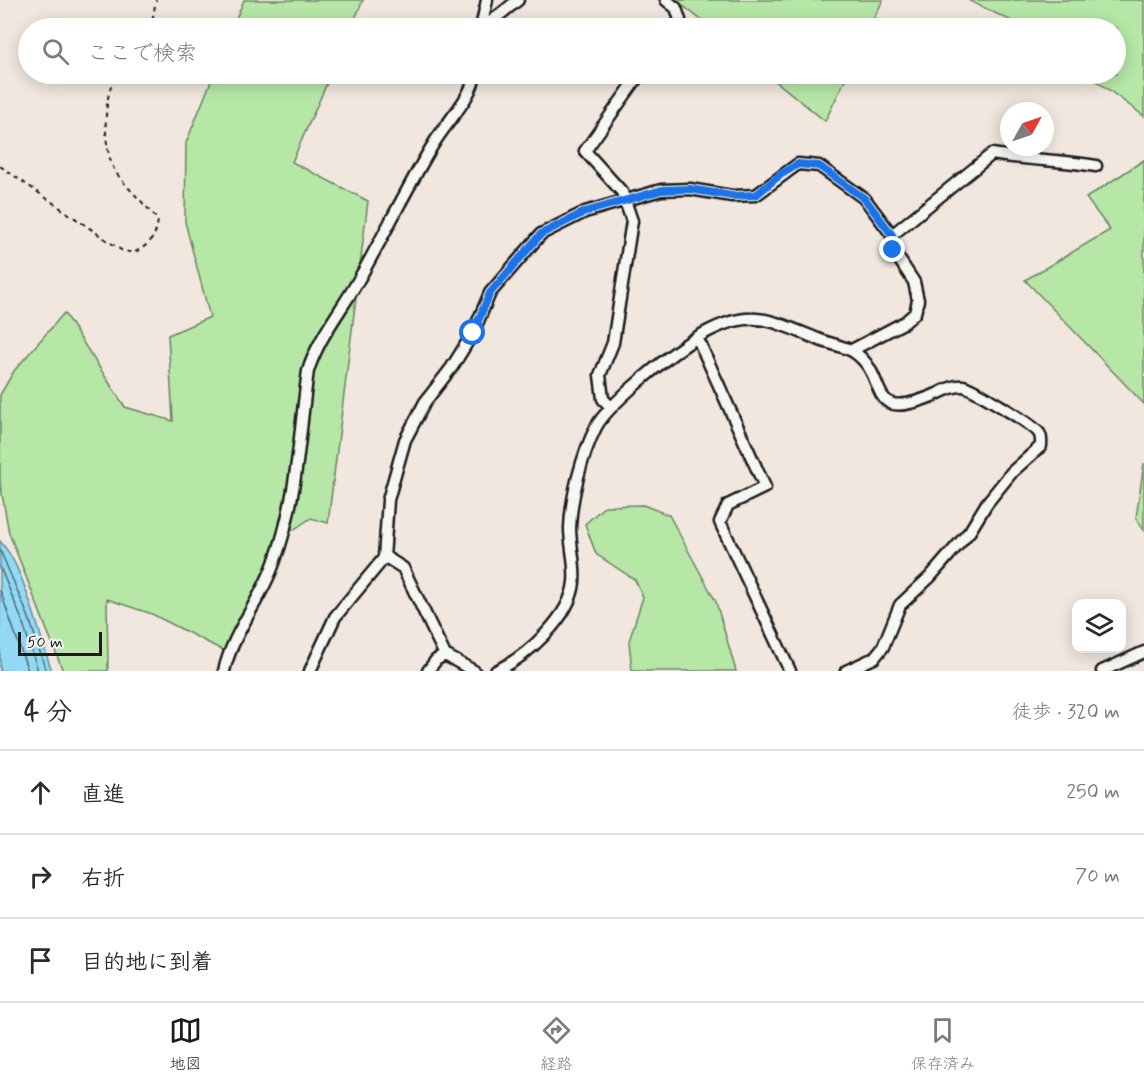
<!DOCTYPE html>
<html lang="ja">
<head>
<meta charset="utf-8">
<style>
	body { margin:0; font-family:Mynerve,"Klee One",sans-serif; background:#f7f7f7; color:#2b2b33 }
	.controls { position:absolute; right:18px; bottom:18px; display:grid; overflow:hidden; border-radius:12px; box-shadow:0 3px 15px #0003 }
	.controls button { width:54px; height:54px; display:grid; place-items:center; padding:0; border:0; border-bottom:2px solid #e1e1e2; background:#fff; color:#2b2b33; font:30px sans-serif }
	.compass { position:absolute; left:1000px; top:102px; width:54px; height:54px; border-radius:50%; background:#fff; box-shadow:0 3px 15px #0003; rotate:50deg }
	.scale { position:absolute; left:18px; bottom:15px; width:84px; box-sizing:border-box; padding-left:6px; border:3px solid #1c1c1c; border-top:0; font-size:16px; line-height:21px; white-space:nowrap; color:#1c1c1c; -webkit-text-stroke:4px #f6f6f2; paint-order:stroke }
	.stop { position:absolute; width:18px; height:18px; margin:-14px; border:4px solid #1a73e8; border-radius:50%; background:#fff }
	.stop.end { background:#1a73e8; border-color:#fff; box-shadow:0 2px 6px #0008 }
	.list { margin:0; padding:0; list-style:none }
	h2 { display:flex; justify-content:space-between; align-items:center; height:78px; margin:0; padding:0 24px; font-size:26px }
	h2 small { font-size:20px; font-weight:400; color:#7c7c81 }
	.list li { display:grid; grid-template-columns:39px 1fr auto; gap:18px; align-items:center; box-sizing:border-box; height:84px; padding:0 24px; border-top:2px solid #e1e1e2 }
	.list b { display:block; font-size:22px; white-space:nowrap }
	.list em { font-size:20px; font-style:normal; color:#7c7c81 }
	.icon { flex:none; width:33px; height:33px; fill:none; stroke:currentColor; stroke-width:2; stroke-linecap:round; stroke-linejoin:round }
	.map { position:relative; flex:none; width:1144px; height:671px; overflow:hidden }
	.search { position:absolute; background:#fff; box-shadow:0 3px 15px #0003; left:18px; right:18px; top:18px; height:66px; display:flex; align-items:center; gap:15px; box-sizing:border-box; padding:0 21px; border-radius:33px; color:#7c7c81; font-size:22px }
	.sheet { height:330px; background:#fff }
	nav { display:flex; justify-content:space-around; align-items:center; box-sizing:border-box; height:84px; border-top:2px solid #e1e1e2; background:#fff; font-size:16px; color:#7c7c81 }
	nav a { display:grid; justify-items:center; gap:3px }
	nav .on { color:#1c1c1c }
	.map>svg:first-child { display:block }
	.green { fill:#b6e7a7; stroke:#698262; stroke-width:1.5 }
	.water { fill:#92d9f4; stroke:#638d9e; stroke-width:1.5 }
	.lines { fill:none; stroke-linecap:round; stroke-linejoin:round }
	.shore { stroke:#4b6872; stroke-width:1.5 }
	.street-casing { stroke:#1c1c1c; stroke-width:15 }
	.path { stroke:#1c1c1c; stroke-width:2; stroke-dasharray:4.5 4.5; stroke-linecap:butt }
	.street { stroke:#f6f6f2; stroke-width:10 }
	.route { stroke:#1a73e8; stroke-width:8 }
</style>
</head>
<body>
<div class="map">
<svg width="1144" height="671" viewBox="0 0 1144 671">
	<rect width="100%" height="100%" fill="#f1e7de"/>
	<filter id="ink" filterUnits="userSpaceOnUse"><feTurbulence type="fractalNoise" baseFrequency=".0167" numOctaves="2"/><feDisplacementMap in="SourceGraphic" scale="12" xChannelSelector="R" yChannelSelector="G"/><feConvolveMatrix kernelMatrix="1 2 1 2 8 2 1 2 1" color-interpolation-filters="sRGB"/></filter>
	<g filter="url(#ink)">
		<path class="green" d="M244,0h119l-12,28h-119z
			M676,0h207l-14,28h-158z
			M968,0h176v116l-57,-42h29v-46h-90z
			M214,74h117l-39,88 76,39 -40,322 -17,-5 -37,25 -5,21 -45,87 -72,-37 -45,-15 1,72h-45l-54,-138 -9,-50v-88l14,-24 50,-58 61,94 48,14 -5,-86 42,-18 -25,-95 1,-79z
			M767,74h81l-23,47z
			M1144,160v244l-119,-124 85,-50 -24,-32z
			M1144,463v67l-8,-12z
			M643,505l26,10 47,87 20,69h-104l-3,-30 14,-44 -8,-17 -39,-26 -11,-30 20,-18z"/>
		<path class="water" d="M0,541c25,27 39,95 52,130h-52z"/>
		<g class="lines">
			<path class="shore" d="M0,550l29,68 17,53
				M0,567l22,53 16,51
				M0,590l28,81"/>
			<defs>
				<path id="street" d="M666,0l10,8 4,12 -6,8
					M482,24h6l30,-24
					M481,28l6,-28
					M892,235l100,-81c35,6 69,6 104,12
					M697,337l68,150 -37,18 -8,17 70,149
					M610,406l-7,-7 -3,-24 13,-32 19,-122 -10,-29 -37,-41 55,-77
					M384,556l19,12 42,87
					M224,671c9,-39 37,-71 50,-108 23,-61 25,-128 34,-192 11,-35 34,-61 51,-92 26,-45 48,-92 75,-136 12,-20 39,-47 41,-69
					M310,671l25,-54 49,-59 4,-58 17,-60 20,-38 27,-35 21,-34 17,-40 51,-59 44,-22 76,-22 29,-1 42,7 24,-1 42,-31 21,2 46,33 27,36 1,15 21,32 4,18 -3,13 -10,9 -53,28
					M428,671l8,-11 9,-5 29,16
					M496,671c30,-14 75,-54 78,-89 2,-17 -4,-36 -4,-54 1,-31 12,-73 26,-101 12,-23 77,-75 100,-89 53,-32 72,-19 124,2 10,4 24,6 34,12 38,26 8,74 83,42 8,-4 17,-9 26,-8 8,1 72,40 76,47 3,4 2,9 2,13l-29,26 -25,31 -17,28 -40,46 -30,28 -17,42 -9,11 -28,13
					M1102,671l42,-19"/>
			</defs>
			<use href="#street" class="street-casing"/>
			<path class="path" d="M151,28l5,-28
				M0,166l121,84 12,3c17,-8 23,-16 25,-33 -13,-16 -29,-30 -41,-46 -15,-20 -15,-80 0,-100"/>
			<use href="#street" class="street"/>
		</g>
	</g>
	<g class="lines" filter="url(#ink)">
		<path class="route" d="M473,333l17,-40 51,-59 44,-22 77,-22 28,-1 42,7 24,-1 24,-20 18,-11 21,2 46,33 27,36 1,15"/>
	</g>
</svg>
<div class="controls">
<button><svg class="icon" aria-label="layers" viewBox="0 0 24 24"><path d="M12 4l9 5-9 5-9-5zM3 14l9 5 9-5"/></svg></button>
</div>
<svg class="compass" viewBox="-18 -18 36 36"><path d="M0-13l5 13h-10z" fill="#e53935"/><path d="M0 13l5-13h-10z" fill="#7c7c81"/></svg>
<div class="scale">50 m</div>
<div class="stop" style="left:473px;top:333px"></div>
<div class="stop end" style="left:893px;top:250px"></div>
<div class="search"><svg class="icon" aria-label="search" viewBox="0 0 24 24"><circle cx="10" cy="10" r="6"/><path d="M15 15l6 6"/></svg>ここで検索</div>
</div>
<section class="sheet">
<h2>4 分<small>徒歩 · 320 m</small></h2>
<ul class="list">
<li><svg class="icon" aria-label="ahead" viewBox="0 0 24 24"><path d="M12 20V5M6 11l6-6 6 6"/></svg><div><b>直進</b></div><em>250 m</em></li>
<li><svg class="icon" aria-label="right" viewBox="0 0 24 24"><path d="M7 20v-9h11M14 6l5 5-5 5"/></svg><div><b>右折</b></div><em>70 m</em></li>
<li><svg class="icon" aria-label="arrive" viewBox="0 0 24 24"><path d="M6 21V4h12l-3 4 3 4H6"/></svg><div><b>目的地に到着</b></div></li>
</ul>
</section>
<nav>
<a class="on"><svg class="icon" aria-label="map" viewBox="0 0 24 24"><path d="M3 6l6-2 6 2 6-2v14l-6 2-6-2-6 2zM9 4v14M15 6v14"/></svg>地図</a>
<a><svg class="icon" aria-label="directions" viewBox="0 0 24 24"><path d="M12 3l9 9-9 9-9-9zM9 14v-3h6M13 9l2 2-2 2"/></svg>経路</a>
<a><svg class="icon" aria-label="saved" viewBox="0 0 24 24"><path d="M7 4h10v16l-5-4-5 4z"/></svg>保存済み</a>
</nav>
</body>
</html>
